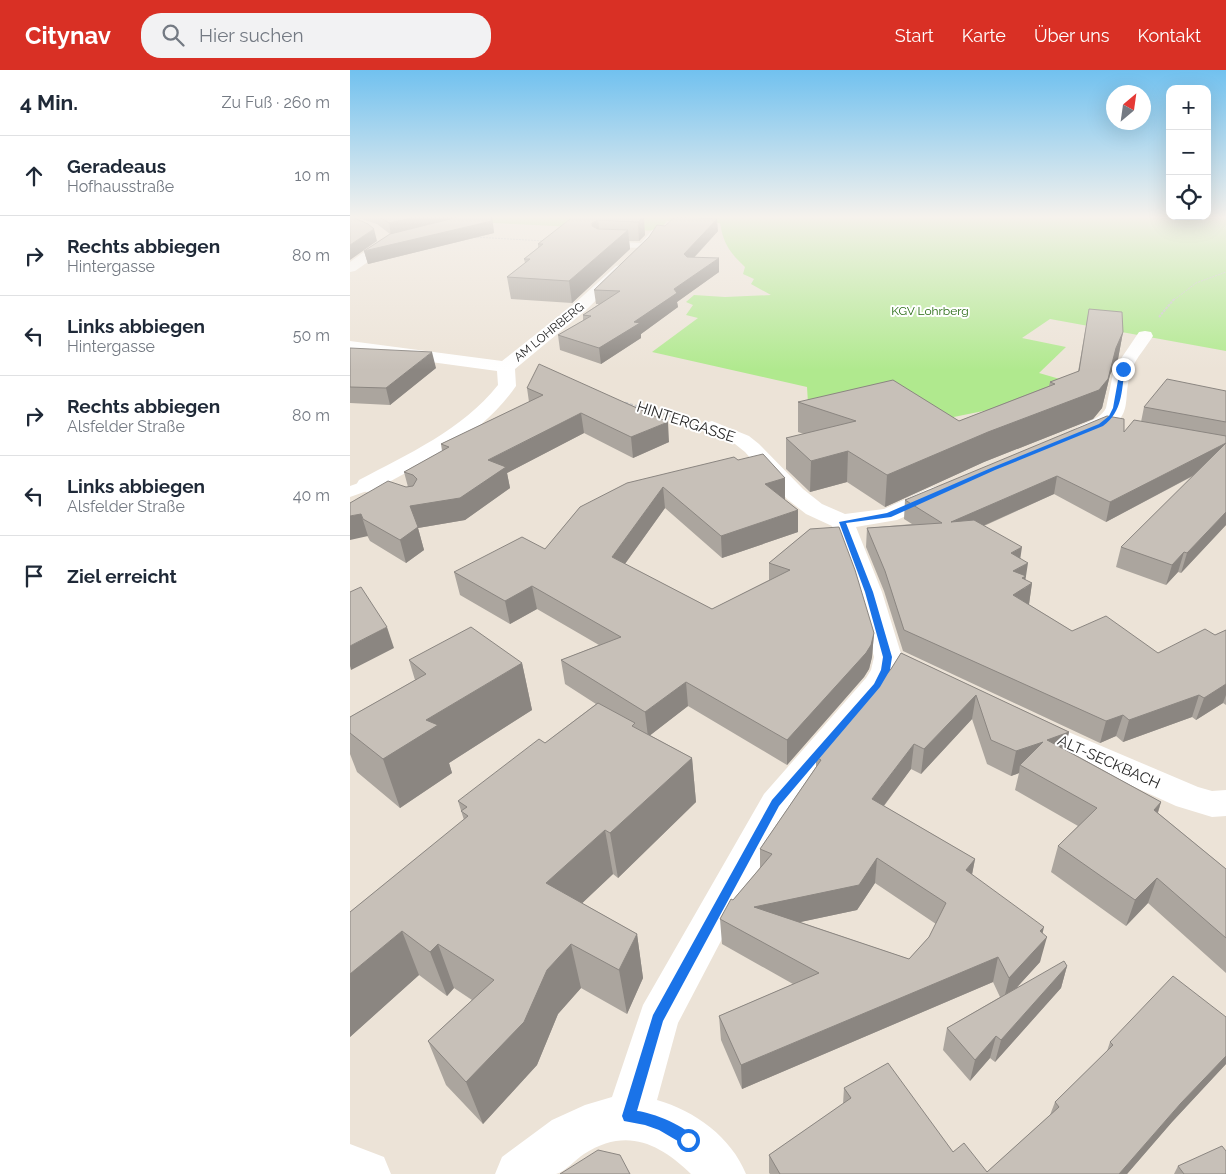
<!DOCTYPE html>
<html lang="de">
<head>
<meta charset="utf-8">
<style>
	body { margin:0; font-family:Raleway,sans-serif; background:#f2f2f3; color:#1f2937 }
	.controls { position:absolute; right:15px; top:15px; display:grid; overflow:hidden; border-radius:10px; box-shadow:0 5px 20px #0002 }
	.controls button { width:45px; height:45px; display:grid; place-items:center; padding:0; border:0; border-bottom:1px solid #e0e1e3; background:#fff; color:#1f2937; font:25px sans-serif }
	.compass { position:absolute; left:756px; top:15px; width:45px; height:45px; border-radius:50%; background:#fff; box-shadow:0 5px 20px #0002; rotate:29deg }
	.stop { position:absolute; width:15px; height:15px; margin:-11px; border:4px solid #1a73e8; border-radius:50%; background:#fff }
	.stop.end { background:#1a73e8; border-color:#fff; box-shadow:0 1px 5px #0008 }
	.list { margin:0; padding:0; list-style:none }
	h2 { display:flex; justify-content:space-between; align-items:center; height:65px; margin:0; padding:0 20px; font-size:21px }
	h2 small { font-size:16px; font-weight:400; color:#747a83 }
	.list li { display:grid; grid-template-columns:32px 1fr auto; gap:15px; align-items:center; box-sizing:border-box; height:80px; padding:0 20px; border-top:1px solid #e0e1e3 }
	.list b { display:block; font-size:19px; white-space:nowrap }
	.list p { margin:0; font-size:16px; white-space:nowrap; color:#747a83 }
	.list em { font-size:16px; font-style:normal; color:#747a83 }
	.icon { flex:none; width:28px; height:28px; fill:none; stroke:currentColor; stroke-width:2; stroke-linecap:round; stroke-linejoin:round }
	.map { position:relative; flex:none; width:876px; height:1104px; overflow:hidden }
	header { display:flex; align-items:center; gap:30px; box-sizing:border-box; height:70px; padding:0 25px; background:#d93025; color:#fff }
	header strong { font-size:24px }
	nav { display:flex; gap:28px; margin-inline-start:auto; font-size:18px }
	.search { width:350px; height:45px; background:#f2f2f3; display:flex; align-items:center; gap:12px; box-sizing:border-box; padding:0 18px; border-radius:20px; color:#747a83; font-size:19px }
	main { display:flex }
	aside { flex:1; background:#fff }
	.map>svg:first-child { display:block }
	.green { fill:#b0e98e }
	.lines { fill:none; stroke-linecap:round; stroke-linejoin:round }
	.path-far2 { stroke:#c7c7c7; stroke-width:1; stroke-dasharray:2 1; stroke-linecap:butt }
	.path-far1 { stroke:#c7c7c7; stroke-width:2; stroke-dasharray:2.5 1; stroke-linecap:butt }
	.path { stroke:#c7c7c7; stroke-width:2.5; stroke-dasharray:3 2; stroke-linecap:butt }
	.lane { fill:#fff; fill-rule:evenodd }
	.street { fill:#fff; fill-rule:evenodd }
	.wall { fill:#aba59e; fill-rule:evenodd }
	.shaded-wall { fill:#8b8681 }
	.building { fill:#c7c0b8; stroke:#8b8681; fill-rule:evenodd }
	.route { fill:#1a73e8 }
	.labels { text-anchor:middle; stroke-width:4; stroke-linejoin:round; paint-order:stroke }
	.far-park-label { font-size:12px; fill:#276a12; stroke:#fff }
	.far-street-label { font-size:12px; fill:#282828; stroke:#fff }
	.street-label { font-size:15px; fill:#282828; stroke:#fff }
</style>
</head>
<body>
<header>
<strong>Citynav</strong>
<div class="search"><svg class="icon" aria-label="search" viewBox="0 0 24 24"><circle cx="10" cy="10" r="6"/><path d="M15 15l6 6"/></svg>Hier suchen</div>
<nav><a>Start</a><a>Karte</a><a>Über uns</a><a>Kontakt</a></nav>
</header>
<main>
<aside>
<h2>4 Min.<small>Zu Fuß · 260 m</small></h2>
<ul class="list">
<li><svg class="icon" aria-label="ahead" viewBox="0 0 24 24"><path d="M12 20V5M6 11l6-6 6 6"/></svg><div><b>Geradeaus</b><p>Hofhausstraße</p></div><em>10 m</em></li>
<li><svg class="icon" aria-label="right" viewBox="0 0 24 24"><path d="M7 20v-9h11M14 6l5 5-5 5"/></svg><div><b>Rechts abbiegen</b><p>Hintergasse</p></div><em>80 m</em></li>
<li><svg class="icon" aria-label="left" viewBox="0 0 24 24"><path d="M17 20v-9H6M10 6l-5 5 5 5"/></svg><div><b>Links abbiegen</b><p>Hintergasse</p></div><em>50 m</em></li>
<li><svg class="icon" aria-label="right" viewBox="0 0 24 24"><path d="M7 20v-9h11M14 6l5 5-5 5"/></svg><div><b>Rechts abbiegen</b><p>Alsfelder Straße</p></div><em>80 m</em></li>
<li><svg class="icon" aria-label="left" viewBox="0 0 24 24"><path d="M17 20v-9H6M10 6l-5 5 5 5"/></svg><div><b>Links abbiegen</b><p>Alsfelder Straße</p></div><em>40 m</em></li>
<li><svg class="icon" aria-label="arrive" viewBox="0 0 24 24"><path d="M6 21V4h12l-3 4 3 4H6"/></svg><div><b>Ziel erreicht</b></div></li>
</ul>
</aside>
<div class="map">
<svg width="876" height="1104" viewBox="0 0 876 1104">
	<rect width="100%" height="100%" fill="#ece3d7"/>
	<path class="green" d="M139,146h737v135l-176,-32 -28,19 44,9 -27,26 45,13 -81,21 -74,15 -121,-19 -1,-16 -155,-35 46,-34 -12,-3 7,-10 -7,-3 8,-7 31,2 46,-2 -20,-11 3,-5 -11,-5 2,-7c-15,-14 -22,-24 -25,-44l-53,-2 -8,10 -187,-9z"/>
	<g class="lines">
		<path class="path-far2" d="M124,167l71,4
			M824,230l22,-17 30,-11"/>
		<path class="path-far1" d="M809,247l16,-19
			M274,333l6,2"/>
		<path class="path" d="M275,333l60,17"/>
		<path class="lane" d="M305,159l5,3 -12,16 -47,-1 -5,-3 5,-3 40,2 11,-13z
			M17,410l24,8 3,4 -3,4 -6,1 -18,-6 -17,6v-11z"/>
		<path class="street" d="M47,165l5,1 2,3 -2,3 -10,3 -37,26 -5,1v-10l32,-23z
			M271,195l5,1 2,3 -43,42 -70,58 1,17c-34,50 -90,75 -141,104l-8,2 -8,-2 -3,-5 3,-5c49,-26 103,-50 139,-95l-1,-14 -147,-20v-10l152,20 72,-57 42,-38z
			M795,261l6,1 2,4c-6,10 -17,22 -21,33 -12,31 6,47 -34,65 -10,4 -16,8 -26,5l-3,-4c9,-13 29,-12 37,-27l8,-39 25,-37z
			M362,351l37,15 10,8 44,45 19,15 23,10 39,-5 46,-21 8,-2 8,2 3,5 -3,5 -49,22 -41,7 26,65 20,65 -1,13 -13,22 -99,119 -111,212 -21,77c38,11 74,37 89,74h-55c-32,-31 -65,-47 -107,-20 -8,5 -19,18 -28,20 -13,0 -46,0 -61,0l7,-17 50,-37 33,-15 27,-8 31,-92 121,-211 102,-116 5,-8 3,-13 -18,-65 -24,-66 -26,-12 -19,-15 -42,-47 -10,-8 -30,-13 -3,-4 3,-4z
			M683,647l165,70 14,4 14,-1v26l-14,1 -36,-11 -154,-70 -5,-8 5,-8z
			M0,1074l34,13 7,17h-41z"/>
	</g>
	<path class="wall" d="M3,146h139l2,17 -126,31 -4,-13 26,-17 -13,-10z
		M224,146h67l4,19 -6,6h-10l1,8 -58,54 -61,-4 -4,-22 18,-14 -1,-4 14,-11v-4z
		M315,156l53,5 -24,27 25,14 -42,30 1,5 -37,27v4l-40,26 -41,-14 -2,-15 25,-14v-6l16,-11h-3l-2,-14z
		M739,239l34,23 -5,27 -8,16 -8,33 -9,11 -109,43 -99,45 -38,-25 -37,10 -24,-23v-31l18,-4 -6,-2v-30l161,19 90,-35 1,-4 28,-10z
		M0,278l86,20 -46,37 -40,-2z
		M177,318l142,54 -36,16 -49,-25 -77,40 3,15 -45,32 -47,8 6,22 -18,13 -36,-22 -20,-38 58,-16 -4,-15 38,-21 -1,-7 88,-42z
		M876,321v134l-45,48 -3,-1 -12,13 -50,-18 5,-20 72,-71 -87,46 -52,-28 -70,32 36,32 5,22 7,3 -3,21h-1l44,27 86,22 57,-18 11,-5v75l-3,-2 -27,17 -4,-3 -69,25 -7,-6 -16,7 -197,-92 -19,-60 -18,-44 1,-19 45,-4 -8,-5 1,-19 219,-68 17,-10 3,-15z
		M388,390l47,18v22l13,10v22l-76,26 -57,-50 -40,56 87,45 57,-29v-17l41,-34 64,104 -2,24 -3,12 -5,8 -77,88 -99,-59 -38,29 42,23 4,44 -78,76 -5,-4 -31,29 55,31 6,44 -16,36 -46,-26 -23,26 -21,51 -54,59 -37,-39 -18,-44 44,-41 -18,-12 -7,8 -28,-21 -69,62v-125l114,-92 -6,-19 87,-58 51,-39 -31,-20 -4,-24 38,-15 -62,-36 -27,15 -50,-29 -6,-23 91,-23 35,-42z
		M551,583l168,79 -4,17 96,53 -3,11 68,56v104l-78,-70 -22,23 -75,-54 7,-26 20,-20 -63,-36 4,-17 -8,3 -24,-12 -15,-45 -51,55 -10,-5 -27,37 91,53 -3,16 71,58 -3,29 -24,26 51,-22 -6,22 -66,74 -5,-4 -20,23 -27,-31 4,-22 53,-31 -7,-15 -251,107 -21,-49 -2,-24 74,-32 -71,-40 -2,-25 13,-19 27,-32v-19l56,-82v-10l75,-88zM525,813l61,41 -7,13 -20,22 -109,-37 57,-12z
		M59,590l113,3 10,47 -83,53 3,10 -52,35 -43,-36 -7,-18v-37l65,-37z
		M876,947v47l-54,58 -45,52h-357l-1,-1v-18l74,-51 1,-16 143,84 63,-57 5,-13 52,-51 3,-9z
		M828,1096l48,8h-52z"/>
	<path class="shaded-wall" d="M69,146h43l-71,19 -2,-12z
		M142,146l2,17 -126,31 -4,-13z
		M294,146l1,19 -6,6 -1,-19z
		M367,149l1,12 -33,36 -1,-13z
		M248,150l2,19 -6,7 -2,-23z
		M24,159l3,12 -27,19v-15z
		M278,160l2,19 -58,54 -3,-22z
		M369,188v14l-42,30 1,5 -37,27v4l-40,26 -2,-16 35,-26 40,-33z
		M773,262l-5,27 -8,16 -8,33 -9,11 -109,43 -99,45 2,-32 101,-43 128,-84z
		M82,282l4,16 -46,37 -4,-17z
		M231,343l3,20 -77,40 3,15 -45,32 -47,8 6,22 -18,13 -6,-23 10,-34 78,-46z
		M318,352l1,20 -36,16 -2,-21z
		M876,373l-6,18 -114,61 4,-20z
		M498,381l-1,31 -37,10 1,-31z
		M707,406l-3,18 -105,47 2,-19z
		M435,408v22l-20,-16z
		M313,417l2,21 -51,71 -2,-22z
		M448,440v22l-76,26 -1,-22z
		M876,442v13l-45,48 6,-20z
		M11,444l7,22 -18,4v-24z
		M672,477l-3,20 -8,-14z
		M834,482l-6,20 -12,13 6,-20z
		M678,493l-4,26 8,-6 -3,21 -20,12 4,-45z
		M182,516l5,23 -27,15 -5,-23z
		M37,557l7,21 -43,22 -1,-4v-20z
		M524,563l-2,24 -3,12 -5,8 -77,88v-25z
		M172,593l10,47 -83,53 3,10 -52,35 -17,-49 43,-39z
		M336,612l2,24 -40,31 -3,-25z
		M876,614v11l-3,8 -27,17 8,-22z
		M626,625l-4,24 -51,55 3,-25z
		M849,625l-7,22 -69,25 6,-22z
		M773,645l-7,21 -16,7 6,-22z
		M719,662l-6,25 -16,-17z
		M693,672l-23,23 -1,8 -8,3 5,-25z
		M564,674l-3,25 -41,55 2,-25z
		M342,688l4,44 -78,76 -8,-45z
		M811,732l-8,25 1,-17z
		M255,760l8,44 -56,53 -11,-44z
		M527,788l-2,25 -18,27 -103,22v-25z
		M625,789l-5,25 -4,-14z
		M807,808l-9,25 -22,23 9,-26z
		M694,857l-4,17 7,-7 -7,25 -37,41 6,-25 31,-47z
		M52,861l17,44 -69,62v-63z
		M287,864l6,44 -16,36 -8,-44z
		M88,874l16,44 -7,8 -17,-44z
		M221,874l10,44 -23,26 -21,51 -54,59 -17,-42 81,-112z
		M648,887l-5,25 -251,107 -1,-24z
		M717,896l-6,22 -66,74 6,-22z
		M646,966l-6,22 -20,23 5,-21z
		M876,986v8l-54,58 -45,52h-8l62,-71z"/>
	<path class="building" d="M0,146l18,8 6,5 -24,16z
		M28,146h41l-30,7z
		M112,146h29l1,5 -128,30 26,-17z
		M224,146h70l-6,6 -40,-2 -6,3v3l6,3 30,1 -59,51 -62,-4 23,-18h-6l19,-15h-5z
		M325,147l42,2 -33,35 3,3 32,1 -45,31 3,4 -43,29 6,1 -41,25 -41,-13 33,-19 -8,-1 37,-24 -26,-1 55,-53 8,-12 8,1z
		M739,239l33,3 1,20 -7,16 -8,31 -9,11 -111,42 -101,43 -39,-24 -37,10 -25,-23 70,-17 -58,-19 95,-22 66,41 96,-37 -5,-2 29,-11z
		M0,278l82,4 -46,36 -36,-1z
		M189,294l129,58 -37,15 -50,-24 -93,47 18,7 -46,31 -50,8 8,21 -18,13 -37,-21 -2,-5 -11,2v-13l38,-22 18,6 7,-1 4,-7 -4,-4 -9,-3 45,-25 -8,-3 102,-49 -16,-7z
		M817,309l59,12v31l-82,-15z
		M757,346l17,3v13l10,-12 92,16v76l-39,41 -3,-1 -12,13 -51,-18 105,-104 -116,59 -53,-26 -106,46 23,-2 48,27 -11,6 17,10 -15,8 13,5 -4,2 10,5 -19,12 59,36 34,-15 52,37 47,-24 10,6 11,-5v54l-22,14 -5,-3 -70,25 -6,-5 -17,6 -202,-91 -19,-59 -18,-43 75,-5 -37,-23z
		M413,384l22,24 -20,6 33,26 -77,26 -58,-49 -51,70 100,52 78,-39 -21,-7 41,-34 29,-2 16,43 19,63 -3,12 -5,8 -79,87 -101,-58 -41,30 -84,-52 60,-23 -89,-51 -27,15 -51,-29 68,-35 23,12 35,-42 47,-24 107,-26 4,3z
		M11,517l26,40 -37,19v-54z
		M121,557l51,36 -96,57 12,5 -55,34 -33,-26v-16l76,-43 -17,-14z
		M551,583l168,79 -22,8 114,62 -7,8 72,59v69l-69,-60 -22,22 -77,-54 39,-38 -77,-43 23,-23 -27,9 -25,-11 -15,-45 -52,54 -10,-5 -42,55 103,60 -9,11 78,57 -4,4 7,6 -38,41 -11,-21 -257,108 -22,-49 100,-43 -99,-54 11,-20 2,1 39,-46 -12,-5 61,-89 -5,-3 75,-88zM527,788l69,45 -17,34 -20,22 -155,-52 105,-22z
		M248,633l37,20 -3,3 60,32 -82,75 -5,-3 -59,53 91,51 -18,36 -48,-26 -24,26 -23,52 -58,60 -38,-41 66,-61 -56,-36 -8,8 -28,-21 -52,43v-62l118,-96 -7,-5 6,-4 -9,-6 81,-62 6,4z
		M714,891l3,5 -66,74 -5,-4 -21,24 -28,-32z
		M823,906l53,41v39l-45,47 -62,71h-339l-11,-19 82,-57 -7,-10 44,-25 65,89 11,-9 23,29 72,-65 -4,-5 58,-57 -3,-3z
		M872,1076l4,5v23h-42l-6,-8z
		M248,1080l22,5 10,19h-70z"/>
	<linearGradient id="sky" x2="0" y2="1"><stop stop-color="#71c1ef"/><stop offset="0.49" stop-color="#f6f2ed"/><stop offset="1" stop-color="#f6f2ed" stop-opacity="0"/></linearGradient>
	<rect width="876" height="300" fill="url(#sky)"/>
	<path class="route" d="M773,298l2,1c-4,23 -2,42 -22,57l-108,44 -104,47 -45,6 27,69 19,65 -2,13 -10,17 -101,119 -116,215 -26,90c14,1 53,16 58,29l-2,5 -5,2 -29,-17 -14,-5 -21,-4 -2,-5 31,-101 119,-215 102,-116 7,-14 2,-13 -18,-65 -26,-70 48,-9 104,-45 108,-44 10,-8 4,-8 7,-39z"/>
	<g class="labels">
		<g class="far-park-label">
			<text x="580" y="245">KGV Lohrberg</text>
		</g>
		<g class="far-street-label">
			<text transform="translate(199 262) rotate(-39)" y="4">AM LOHRBERG</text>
		</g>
		<g class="street-label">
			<text transform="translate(336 352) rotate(18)" y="5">HINTERGASSE</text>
			<text transform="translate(759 692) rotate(24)" y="5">ALT-SECKBACH</text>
		</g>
	</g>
</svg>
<div class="controls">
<button>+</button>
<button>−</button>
<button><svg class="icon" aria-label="locate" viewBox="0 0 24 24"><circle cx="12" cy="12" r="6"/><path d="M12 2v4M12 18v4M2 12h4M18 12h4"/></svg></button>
</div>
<svg class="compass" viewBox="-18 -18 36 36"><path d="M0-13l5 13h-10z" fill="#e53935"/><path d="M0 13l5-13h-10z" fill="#747a83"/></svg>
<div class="stop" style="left:338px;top:1070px"></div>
<div class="stop end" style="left:773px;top:299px"></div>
</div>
</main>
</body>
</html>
